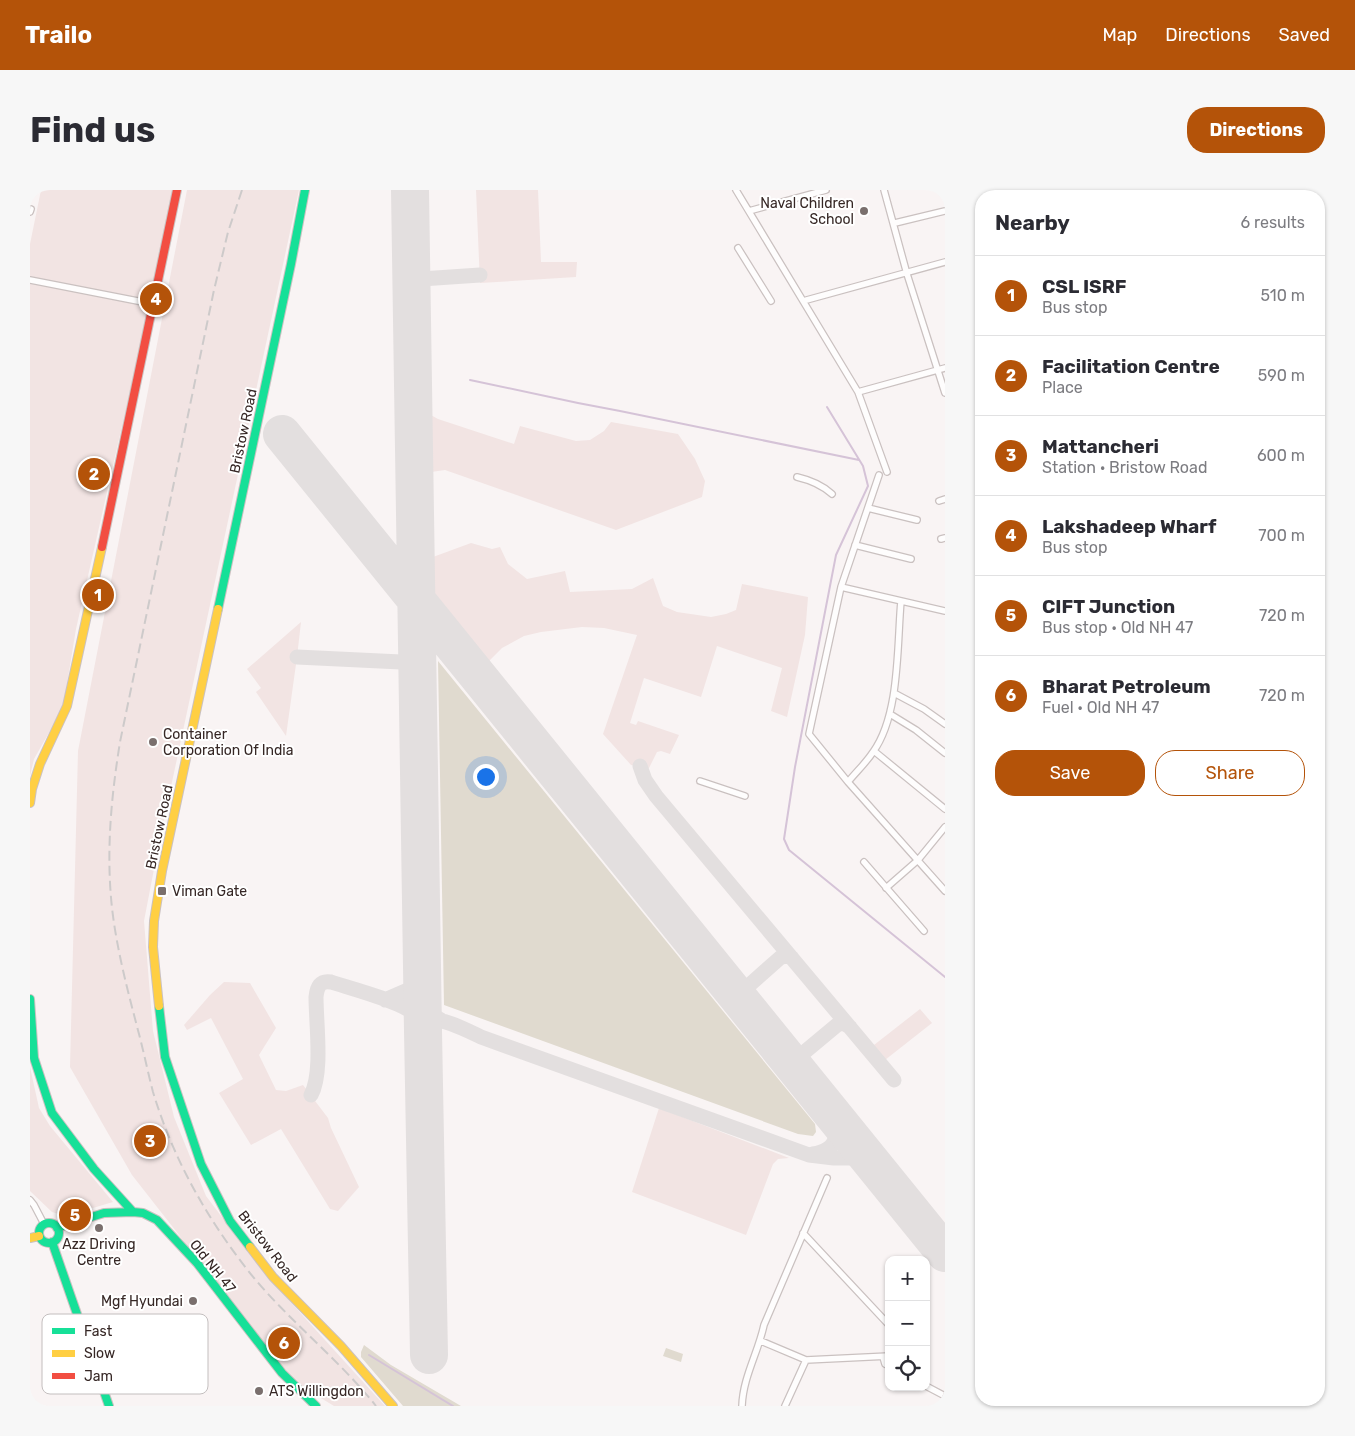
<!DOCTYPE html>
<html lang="en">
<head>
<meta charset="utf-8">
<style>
	body { margin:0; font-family:Rubik,sans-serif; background:#f7f7f7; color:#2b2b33 }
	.controls { position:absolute; right:15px; bottom:15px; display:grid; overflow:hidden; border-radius:10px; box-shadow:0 1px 4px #0004 }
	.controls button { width:45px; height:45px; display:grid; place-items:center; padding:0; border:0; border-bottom:1px solid #e1e1e2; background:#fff; color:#2b2b33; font:25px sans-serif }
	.you { position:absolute; left:455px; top:586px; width:18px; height:18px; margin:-12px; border:4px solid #fff; border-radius:50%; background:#1a73e8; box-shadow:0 0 0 8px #1a73e833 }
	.badge { display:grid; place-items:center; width:32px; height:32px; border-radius:50%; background:#b45309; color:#fff; font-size:16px; font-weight:700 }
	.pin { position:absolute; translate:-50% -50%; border:2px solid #fff; box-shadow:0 1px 5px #0006 }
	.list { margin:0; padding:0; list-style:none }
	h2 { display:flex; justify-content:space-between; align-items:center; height:65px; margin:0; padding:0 20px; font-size:21px }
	h2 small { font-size:16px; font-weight:400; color:#7c7c81 }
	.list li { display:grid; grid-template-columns:32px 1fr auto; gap:15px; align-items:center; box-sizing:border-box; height:80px; padding:0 20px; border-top:1px solid #e1e1e2 }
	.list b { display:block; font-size:19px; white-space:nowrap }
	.list p { margin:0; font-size:16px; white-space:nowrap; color:#7c7c81 }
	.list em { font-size:16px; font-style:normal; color:#7c7c81 }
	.actions { display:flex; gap:10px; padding:15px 20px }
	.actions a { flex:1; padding:11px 0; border:1px solid #b45309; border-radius:20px; text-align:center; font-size:18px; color:#b45309 }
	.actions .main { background:#b45309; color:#fff }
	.icon { flex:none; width:28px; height:28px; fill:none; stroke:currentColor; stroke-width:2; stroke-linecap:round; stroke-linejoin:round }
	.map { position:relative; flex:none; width:915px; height:1216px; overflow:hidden; border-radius:20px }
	header { display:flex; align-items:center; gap:30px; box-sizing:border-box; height:70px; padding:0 25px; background:#b45309; color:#fff }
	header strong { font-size:24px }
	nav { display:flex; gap:28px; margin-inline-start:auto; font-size:18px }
	.intro { display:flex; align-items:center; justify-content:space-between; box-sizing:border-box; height:120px; padding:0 30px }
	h1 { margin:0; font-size:35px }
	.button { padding:12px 22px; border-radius:20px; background:#b45309; color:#fff; font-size:18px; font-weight:700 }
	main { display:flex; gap:30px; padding:0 30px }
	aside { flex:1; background:#fff; border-radius:20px; box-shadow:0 1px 4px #0004 }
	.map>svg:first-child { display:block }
	.built { fill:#f2e4e3 }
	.green { fill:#e0dacf }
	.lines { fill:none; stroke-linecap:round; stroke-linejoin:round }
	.stream { stroke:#d5c3d7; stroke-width:2 }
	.taxiway { stroke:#e3dfdf; stroke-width:15 }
	.runway { stroke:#e3dfdf; stroke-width:38 }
	.street-casing { stroke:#cac1c0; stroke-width:8 }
	.fast-casing { stroke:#cac1c0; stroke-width:10 }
	.slow-casing { stroke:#cac1c0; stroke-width:10 }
	.jam-casing { stroke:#cac1c0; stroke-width:10 }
	.street { stroke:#fefdfd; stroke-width:5.5 }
	.fast { stroke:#16e098; stroke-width:8 }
	.slow { stroke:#ffcf43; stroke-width:8 }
	.jam { stroke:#f24e42; stroke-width:8 }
	.rail { stroke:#cdcaca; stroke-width:2; stroke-dasharray:10 5; stroke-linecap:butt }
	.poi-dot { fill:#7a6f6d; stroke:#fff; stroke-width:2 }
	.labels { text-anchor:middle; stroke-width:4; stroke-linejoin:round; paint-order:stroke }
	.poi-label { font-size:14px; fill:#362725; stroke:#fff; text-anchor:start }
	.street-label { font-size:14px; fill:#362725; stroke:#fff }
	.key { fill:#fff; stroke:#c3bebe; stroke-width:1 }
	.key-label { font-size:14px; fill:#362725 }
</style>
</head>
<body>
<header>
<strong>Trailo</strong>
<nav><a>Map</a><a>Directions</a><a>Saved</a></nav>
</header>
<div class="intro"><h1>Find us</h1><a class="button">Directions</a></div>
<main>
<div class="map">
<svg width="915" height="1216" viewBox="0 0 915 1216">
	<rect width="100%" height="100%" fill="#f9f4f4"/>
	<path class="built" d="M11,0h133l-23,108 -75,331 -13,79 -29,51 -4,17v-532z
		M157,0h112l-139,648 -16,83 9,110 21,86 32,79 59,78 120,132h-51l-28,-17 -26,-25 -148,-189 -62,-108 8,-316z
		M446,0h62l3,72h36l-1,15 -96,6z
		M399,224l9,5 76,25 6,-18 56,15 14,-1 14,-9 7,-9 67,12 17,25 10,22 -3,16 -86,33 -171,-60 -14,2z
		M441,353l21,6 8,-2 8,17 19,15 38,-8 5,21 62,-3 21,-11 10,28 14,6 34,5 15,-3 10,-4 6,-26 66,13 -3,38 -18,82 -16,-6 11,-43 -65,-22 -16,51 -57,-19 -14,45 6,2 2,-4 41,14 -9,19 -9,-3 -4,1 -8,16 -18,-3 -28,-31 34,-99 -33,-7 -22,-1 -41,5 -17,4 -22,12 -15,15 -55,-67 1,-39z
		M271,432l-4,35 -11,79 -30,-44 5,-4 -14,-19z
		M194,792l26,1 26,45 -17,27 17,35 10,1 17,-6 25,33 3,10 28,59 -21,24 -8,-2 -49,-80 -30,16 -32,-52 24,-14 -32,-61 -24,12 -3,-5 26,-30z
		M890,819l12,14 -47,37 -11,-15z
		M0,877l9,41 11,18 63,76 -47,14 -14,-4 -22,-21z
		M629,918l130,50 -11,1 -5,5 -27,71 -114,-43z"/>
	<path class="green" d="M408,471l377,463 1,8 -3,4 -15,-2 -354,-129z
		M334,1155l27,20 70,41h-58l-42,-49v-5z
		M636,1158l17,6 -2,8 -18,-6z"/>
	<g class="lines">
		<path class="stream" d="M440,190l108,23 42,8 239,49
			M797,217l36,59 5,20 -32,69 -41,212 -11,72 5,11 156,127
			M339,1165l84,51"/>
		<path class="taxiway" d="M382,97l3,-5 6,-3 59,-4
			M267,467l104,5 9,4 8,11
			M371,472l9,-5 7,-12
			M610,576l5,14 11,16 238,284
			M355,810l37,-16
			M392,811l5,11 14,8
			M712,812v-8l4,-6 35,-31 6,-1 5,2
			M393,841l4,-10c14,-5 41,10 54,16l328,118 25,3h26l22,17
			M766,880l1,-9 4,-6 36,-30 6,-2 7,4
			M281,905c12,-22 5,-71 5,-98 1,-10 4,-17 15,-15 18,6 72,20 83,32 5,4 6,11 9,17
			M783,964c29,-5 25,-23 16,-45"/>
		<path class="runway" d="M380,0l13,841 6,324
			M252,244l663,819"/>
		<defs>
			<path id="street" d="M706,0l122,202 29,80
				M854,0l23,84 38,119
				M719,21l77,-21
				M0,22l1,-3
				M865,33l50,-12
				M708,58l33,53
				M0,90l123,24
				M773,111l142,-39
				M828,202l87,-24
				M849,285l-38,112 -32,147 39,48 97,109
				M767,287c13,3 24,7 35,17
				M909,311l6,-2
				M838,318l49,12
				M911,349l4,-1
				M825,355l56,14
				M811,397l104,24
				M864,503l30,16 21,15
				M860,524l26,16 29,23
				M844,561l71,58
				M670,591l45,15
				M818,592c8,-10 18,-19 25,-30 27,-37 24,-107 28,-151
				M834,672l60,69
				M856,698l32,-28 27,-33
				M0,1010l4,5 10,19
				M773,1043l86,92
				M731,1151l45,19 83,-4
				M853,1167l2,7 4,2
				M896,1196l19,10
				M712,1216c1,-29 16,-53 22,-81l63,-147
				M755,1216l21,-46"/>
			<path id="fast" d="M188,419l73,-345 14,-74
				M0,809l4,59 18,55 42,56 39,43
				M129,816l6,51 36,107 29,57 20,26
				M103,1022l10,1 14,7 40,43 85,110 34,33
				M9 1043a10 10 0 1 1 20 0a10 10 0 1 1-20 0Z
				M27,1038l47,-15 29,-1
				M22,1052l57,164"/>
			<path id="slow" d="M0,613l2,-14 8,-25 27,-58 35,-159
				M129,816l-6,-59 1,-26 8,-50 56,-262
				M0,1048l9,-2
				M220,1057l23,30 68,69 52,60"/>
			<path id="jam" d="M72,357l75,-357"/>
		</defs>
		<use href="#street" class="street-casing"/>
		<use href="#fast" class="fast-casing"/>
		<use href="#slow" class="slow-casing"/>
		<use href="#jam" class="jam-casing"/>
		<use href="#street" class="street"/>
		<use href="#fast" class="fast"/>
		<use href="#slow" class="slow"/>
		<use href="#jam" class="jam"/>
		<path class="rail" d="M212,0l-14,42 -14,58 -94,452c-9,56 -14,110 -8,166 5,43 16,84 27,126 5,19 9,39 14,58 20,66 52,123 93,176 39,50 91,89 130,138"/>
	</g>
	<g class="poi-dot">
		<circle cx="834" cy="21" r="5"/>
		<circle cx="123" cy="552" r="5"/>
		<rect x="127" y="696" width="10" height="10" rx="2.5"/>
		<circle cx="69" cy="1038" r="5"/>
		<circle cx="163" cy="1111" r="5"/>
		<circle cx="229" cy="1201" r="5"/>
	</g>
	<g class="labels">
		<g class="poi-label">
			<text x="824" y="18" text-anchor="end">Naval Children<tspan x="824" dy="16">School</tspan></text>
			<text x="133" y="549">Container<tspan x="133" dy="16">Corporation Of India</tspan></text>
			<text x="142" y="706">Viman Gate</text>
			<text x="69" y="1059" text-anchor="middle">Azz Driving<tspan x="69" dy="16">Centre</tspan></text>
			<text x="153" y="1116" text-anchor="end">Mgf Hyundai</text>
			<text x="239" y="1206">ATS Willingdon</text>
		</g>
		<g class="street-label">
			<text transform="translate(213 241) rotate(-78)" y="5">Bristow Road</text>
			<text transform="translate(129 637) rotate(-78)" y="5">Bristow Road</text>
			<text transform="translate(238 1056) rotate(52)" y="5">Bristow Road</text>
			<text transform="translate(183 1076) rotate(51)" y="5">Old NH 47</text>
		</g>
	</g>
	<rect x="12" y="1124" width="166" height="80" rx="8" class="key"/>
	<rect x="22" y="1138" width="23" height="6" fill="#16e098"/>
	<rect x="22" y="1160" width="23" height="7" fill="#ffcf43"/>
	<rect x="22" y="1183" width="23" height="6" fill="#f24e42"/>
	<g class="key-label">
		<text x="54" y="1146">Fast</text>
		<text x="54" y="1168">Slow</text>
		<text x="54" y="1191">Jam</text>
	</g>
</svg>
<div class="controls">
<button>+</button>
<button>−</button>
<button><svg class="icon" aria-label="locate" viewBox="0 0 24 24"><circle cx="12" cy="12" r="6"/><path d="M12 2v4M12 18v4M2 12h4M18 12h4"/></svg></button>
</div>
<div class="you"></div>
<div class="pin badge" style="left:68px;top:405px">1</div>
<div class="pin badge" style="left:64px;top:284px">2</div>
<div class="pin badge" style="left:120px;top:951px">3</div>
<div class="pin badge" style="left:126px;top:109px">4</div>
<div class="pin badge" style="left:45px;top:1025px">5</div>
<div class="pin badge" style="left:254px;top:1153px">6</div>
</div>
<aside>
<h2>Nearby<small>6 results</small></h2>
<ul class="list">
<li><span class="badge">1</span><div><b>CSL ISRF</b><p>Bus stop</p></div><em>510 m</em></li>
<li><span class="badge">2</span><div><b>Facilitation Centre</b><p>Place</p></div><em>590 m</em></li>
<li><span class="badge">3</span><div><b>Mattancheri</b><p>Station · Bristow Road</p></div><em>600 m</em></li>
<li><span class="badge">4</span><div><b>Lakshadeep Wharf</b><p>Bus stop</p></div><em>700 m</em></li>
<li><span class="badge">5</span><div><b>CIFT Junction</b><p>Bus stop · Old NH 47</p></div><em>720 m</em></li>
<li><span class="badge">6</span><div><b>Bharat Petroleum</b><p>Fuel · Old NH 47</p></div><em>720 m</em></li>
</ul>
<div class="actions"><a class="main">Save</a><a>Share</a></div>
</aside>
</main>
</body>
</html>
